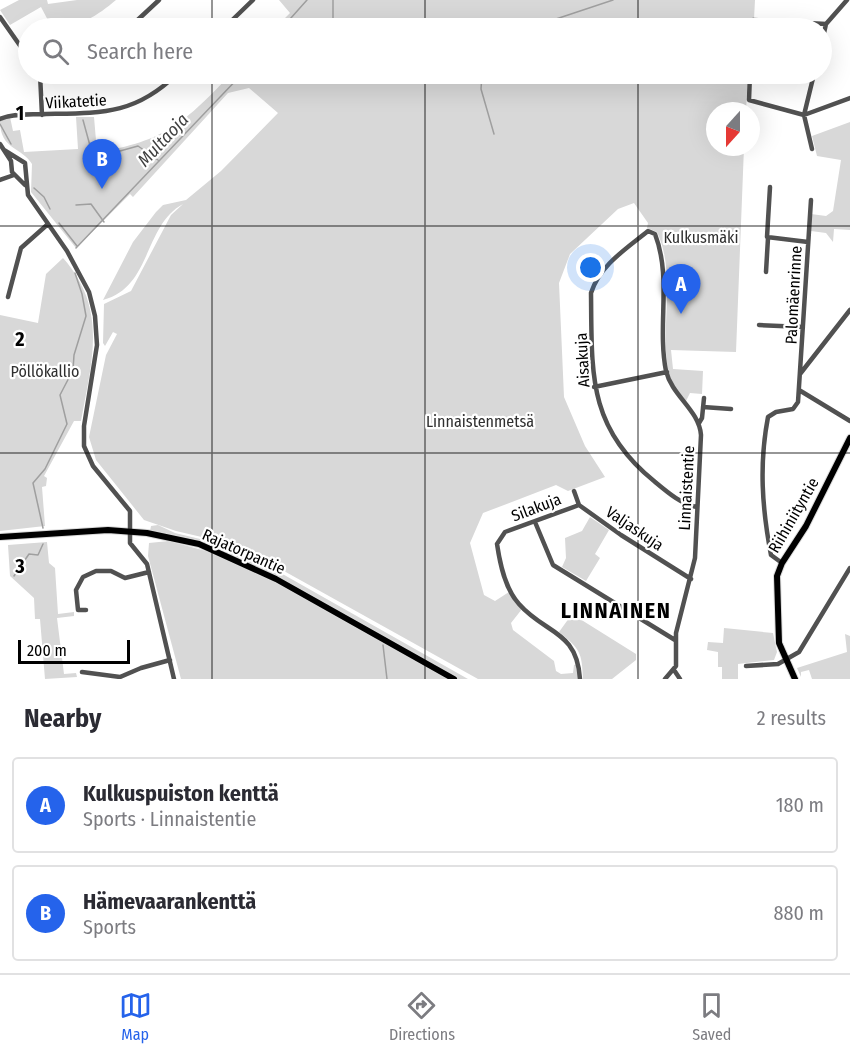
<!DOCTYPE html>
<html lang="en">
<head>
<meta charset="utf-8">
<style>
	body { margin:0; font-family:"Fira Sans Condensed",sans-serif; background:#f7f7f7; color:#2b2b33 }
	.compass { position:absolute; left:706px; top:102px; width:54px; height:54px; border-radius:50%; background:#fff; box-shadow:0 6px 24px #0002; rotate:201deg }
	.scale { position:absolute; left:18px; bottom:15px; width:112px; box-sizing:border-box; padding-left:6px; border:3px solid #000; border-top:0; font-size:16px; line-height:21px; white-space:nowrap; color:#000; -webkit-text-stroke:4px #fff; paint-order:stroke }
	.you { position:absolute; left:591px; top:268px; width:21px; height:21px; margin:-15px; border:4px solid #fff; border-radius:50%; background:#1a73e8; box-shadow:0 0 0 9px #1a73e833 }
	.badge { display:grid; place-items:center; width:39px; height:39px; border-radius:50%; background:#2563eb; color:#fff; font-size:20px; font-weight:700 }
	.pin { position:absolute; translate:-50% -50px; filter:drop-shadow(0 2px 3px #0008) }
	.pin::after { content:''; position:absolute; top:32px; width:21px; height:18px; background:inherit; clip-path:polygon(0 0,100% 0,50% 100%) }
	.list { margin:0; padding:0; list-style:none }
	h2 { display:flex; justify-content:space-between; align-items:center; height:78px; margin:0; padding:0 24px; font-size:26px }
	h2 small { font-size:20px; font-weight:400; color:#7c7c81 }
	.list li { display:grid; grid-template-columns:39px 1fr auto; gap:18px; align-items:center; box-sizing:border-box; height:96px; margin:0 12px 12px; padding:0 12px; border:2px solid #e1e1e2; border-radius:6px }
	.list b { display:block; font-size:22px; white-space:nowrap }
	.list p { margin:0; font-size:20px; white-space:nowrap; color:#7c7c81 }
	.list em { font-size:20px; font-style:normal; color:#7c7c81 }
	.icon { flex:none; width:33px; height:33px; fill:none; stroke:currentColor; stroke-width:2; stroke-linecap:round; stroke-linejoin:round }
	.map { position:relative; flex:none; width:850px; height:679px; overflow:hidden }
	.search { position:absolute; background:#fff; box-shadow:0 6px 24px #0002; left:18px; right:18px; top:18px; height:66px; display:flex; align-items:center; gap:15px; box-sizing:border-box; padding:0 21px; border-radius:33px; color:#7c7c81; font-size:22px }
	.sheet { height:294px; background:#fff }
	nav { display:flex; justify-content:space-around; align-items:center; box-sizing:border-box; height:84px; border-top:2px solid #e1e1e2; background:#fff; font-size:16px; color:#7c7c81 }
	nav a { display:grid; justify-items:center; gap:3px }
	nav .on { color:#2563eb }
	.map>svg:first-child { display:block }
	.green { fill:#d8d8d8 }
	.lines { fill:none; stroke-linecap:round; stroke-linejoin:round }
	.stream { stroke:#9f9f9f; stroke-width:1.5 }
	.major-casing { stroke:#dbdbdb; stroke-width:8 }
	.minor { stroke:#515151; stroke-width:4.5 }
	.major { stroke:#000; stroke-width:6 }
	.grid { fill:none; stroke:#000; stroke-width:1.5; stroke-opacity:0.55 }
	.labels { text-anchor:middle; stroke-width:4.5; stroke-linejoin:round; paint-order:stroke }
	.street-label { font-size:16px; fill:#000; stroke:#fff }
	.park-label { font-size:16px; fill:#2f2f2f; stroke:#fff }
	.water-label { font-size:18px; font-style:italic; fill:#404040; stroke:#fff }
	.district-label { font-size:22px; font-weight:bold; letter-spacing:1.5px; fill:#000; stroke:#fff }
	.grid-label { font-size:20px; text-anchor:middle; font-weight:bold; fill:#000; stroke:#fff; stroke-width:4.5; stroke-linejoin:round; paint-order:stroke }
</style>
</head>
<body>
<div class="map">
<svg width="850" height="679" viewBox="0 0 850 679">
	<rect width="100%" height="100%" fill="#fff"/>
	<path class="green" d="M19,0h28l1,4 29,-4h39c-19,16 -39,29 -64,28l-11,-21 -31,18 -10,-15z
		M279,0h476l-1,19h-4v9h-475l15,-15z
		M231,74h517l-2,37h-31v36h29l-8,205 -65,-2 2,19 30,2 -1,23 -12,-1 -5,10c-7,-10 -15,-20 -17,-33 -8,-45 9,-95 -11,-138l-10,-4 1,-5 -14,-20 -16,6 -48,45 -11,29 5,114 21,49 20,31 -37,14 -12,-6 -73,28 -13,30 14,52 11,6 14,-9 13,17 -11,14 2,7 41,31 2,10 5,3 12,-1 1,-8 3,-1 2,15h-101l-221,-123 -34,-14 -47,-11 -32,-11 -48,-60 -7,-23 17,-82 11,-21 -4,-2 -8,14 -2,-3 1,-39 27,-13 40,-76 12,-11c-40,22 -31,83 -80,96l30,-58 23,-30 7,-7 23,-5 35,-29 57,-58 -29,-25 -21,5 -95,104 -3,-3 -54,54 -45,-56 1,-28c-10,-17 -32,-14 -32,-43l10,-4 3,14 7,-1 4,22 54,-3 -2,-32h18l3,35c68,-10 89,-31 134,-78z
		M850,122v108l-16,-1 -1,13 -7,-9 -15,-2v-17l15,2 7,-5 8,-51 -24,-4 -5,-20z
		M63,258c45,51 29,102 18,163h-7l-30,55 3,2 -1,8 -4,1 3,39 -45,5v-216l38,8 8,-49z
		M590,517l19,13 -14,24 5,4 -14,23 -24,-14 4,-9 -1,-20 17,-7z
		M158,525l17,8 46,11 35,15 212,120h-10l-221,-122 -51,-19 -36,-7 1,-5z
		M169,541l48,13 43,19 188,106h-267l-33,-123 1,-13z
		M47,542l2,21 6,5 3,46 16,-2v4l-17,2 7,56 12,-1 1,4 -32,2 -5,-60h-5l-1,-21 -24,-22 -2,-31z
		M572,614l64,40v6l-24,19h-29c-1,-27 -3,-30 -24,-47z
		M724,628l49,5 4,19 -3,8 -36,4v15h-16v-12h-4v-15l-11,-2 1,-8 15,1z
		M845,634l5,2v43h-38l-3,-9 -8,2v5l-4,-9 50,-16z"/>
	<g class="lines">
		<path class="stream" d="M333,0v28
			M282,28l25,-28
			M529,28l84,-28
			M482,74l-1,15 13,45
			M83,120l9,33 28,-2 18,-5 20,14
			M0,124l11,20
			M34,188l10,9 6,12
			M76,205l15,-1 13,18
			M59,223l18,23
			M76,248l166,-174
			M43,528l-10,-45 12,-14 22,-45 -7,-29 13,-25 1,-15 12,-39 -4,-22 -7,-21
			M14,576l15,-22 9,1 5,-11
			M383,645l4,34"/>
		<defs>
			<path id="major" d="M0,537l108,-7 39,3 52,11 77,35 178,100
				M795,679l-16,-36 -2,-67 5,-13 24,-37 44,-88"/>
		</defs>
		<use href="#major" class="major-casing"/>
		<path class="minor" d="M0,17l28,40
			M129,28l30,-28
			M224,28l29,-28
			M752,28l1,-8 73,4
			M822,42l4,-18 21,-24
			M40,74l2,41
			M750,74l-1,26 55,15 46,-17
			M0,119c14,-6 31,-4 46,-5 55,-1 89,1 131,-40
			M0,144l11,17 1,11 13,13
			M812,149l-8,-34 10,-41
			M4,150l21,13 3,32 39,56 22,41 6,24 2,29 -13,81v20l9,20 37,45v32l17,21 27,115
			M0,180l14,-5
			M770,187l-3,50 41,5
			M766,272l2,-34
			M8,297l13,-49 27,-24
			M759,325l44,2
			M800,374l50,-64
			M594,387l73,-15
			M799,390l51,31
			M703,407l28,2
			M699,423l3,-5 2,-20
			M574,491l5,14 42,30 70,44
			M579,505l-74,27 -8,12c3,20 8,45 22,60 26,30 58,26 61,75
			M535,522l18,43 122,75
			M782,563l-11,-8c-9,-47 -12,-91 -3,-138l8,-5 17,-3 5,-7 13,-202
			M86,610h-8l-2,-20 7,-13 13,-6h15l14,7 24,-6
			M746,666l32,-2 21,-12 51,-84
			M674,670l6,9
			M82,672l38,5 21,-9 29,-8
			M665,679l11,-13v-33l19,-75 6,-123c-2,-25 -29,-39 -35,-64 -9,-45 6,-93 -11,-137l-7,-3c-22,18 -48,34 -57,62 1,79 -4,134 63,188 12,10 28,24 43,26"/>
		<use href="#major" class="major"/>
	</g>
	<path class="grid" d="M212,0v28M425,0v28M638,0v28M212,74v605M425,74v605M638,74v605M0,226h850M0,453h850"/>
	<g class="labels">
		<g class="street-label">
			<text transform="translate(76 101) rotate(-3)" y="6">Viikatetie</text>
			<text transform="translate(793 295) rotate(-87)" y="6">Palomäenrinne</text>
			<text transform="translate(582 360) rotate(-93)" y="6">Aisakuja</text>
			<text transform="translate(686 488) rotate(-87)" y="6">Linnaistentie</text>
			<text transform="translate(536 507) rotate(-21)" y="6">Silakuja</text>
			<text transform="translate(793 515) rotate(-60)" y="6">Riihiniityntie</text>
			<text transform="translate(635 528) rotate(34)" y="6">Valjaskuja</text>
			<text transform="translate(244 551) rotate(24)" y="6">Rajatorpantie</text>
		</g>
		<g class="park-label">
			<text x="701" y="243">Kulkusmäki</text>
			<text x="45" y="377">Pöllökallio</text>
			<text x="480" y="427">Linnaistenmetsä</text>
		</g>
		<g class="water-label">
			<text transform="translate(163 140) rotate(-47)" y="6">Multaoja</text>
		</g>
		<g class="district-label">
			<text x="616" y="618">LINNAINEN</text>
		</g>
	</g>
	<g class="grid-label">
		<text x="20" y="120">1</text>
		<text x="20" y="346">2</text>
		<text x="20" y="573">3</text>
	</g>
</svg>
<svg class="compass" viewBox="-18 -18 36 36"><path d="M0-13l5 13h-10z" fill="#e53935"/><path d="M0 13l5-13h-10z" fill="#7c7c81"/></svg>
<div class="scale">200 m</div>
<div class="you"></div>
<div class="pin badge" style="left:681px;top:314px">A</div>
<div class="pin badge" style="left:102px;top:189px">B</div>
<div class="search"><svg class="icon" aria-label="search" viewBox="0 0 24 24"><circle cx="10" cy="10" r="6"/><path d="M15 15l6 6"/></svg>Search here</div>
</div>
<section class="sheet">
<h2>Nearby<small>2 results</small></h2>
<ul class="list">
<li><span class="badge">A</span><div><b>Kulkuspuiston kenttä</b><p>Sports · Linnaistentie</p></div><em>180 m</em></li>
<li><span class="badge">B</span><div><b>Hämevaarankenttä</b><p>Sports</p></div><em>880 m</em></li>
</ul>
</section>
<nav>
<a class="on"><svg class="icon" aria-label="map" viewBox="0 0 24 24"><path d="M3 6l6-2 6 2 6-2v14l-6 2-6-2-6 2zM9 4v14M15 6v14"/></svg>Map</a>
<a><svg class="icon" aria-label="directions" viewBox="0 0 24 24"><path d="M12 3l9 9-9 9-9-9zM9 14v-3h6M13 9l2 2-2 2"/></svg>Directions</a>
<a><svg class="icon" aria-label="saved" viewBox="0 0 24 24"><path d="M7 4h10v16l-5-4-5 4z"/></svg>Saved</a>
</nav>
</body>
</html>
